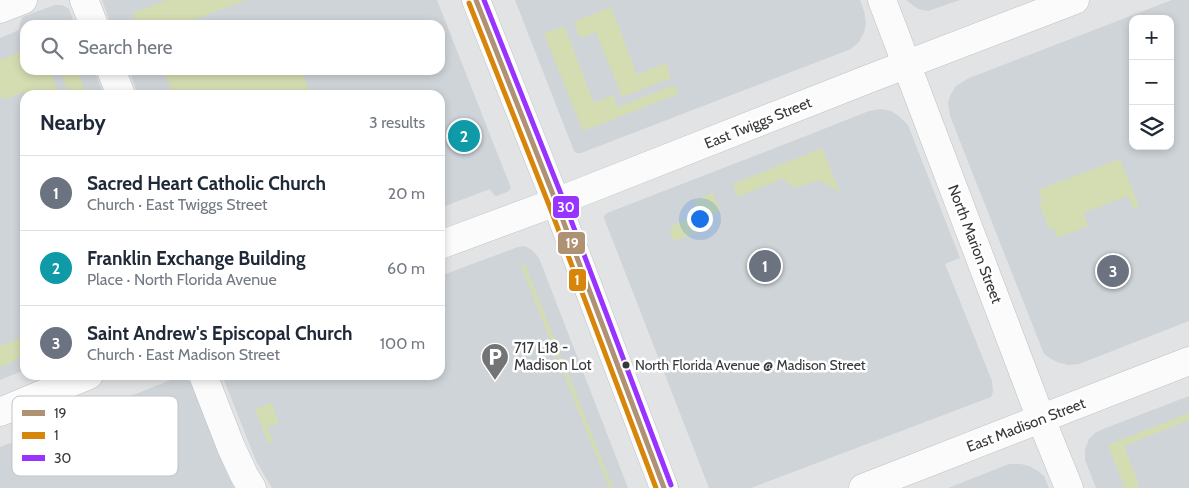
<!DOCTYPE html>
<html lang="en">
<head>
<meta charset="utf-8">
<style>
	body { margin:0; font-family:Cabin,sans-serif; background:#f6f6f7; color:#1f2937 }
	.controls { position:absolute; right:15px; top:15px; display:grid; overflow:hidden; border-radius:10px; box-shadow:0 2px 8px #0003 }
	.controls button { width:45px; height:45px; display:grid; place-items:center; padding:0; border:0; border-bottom:1px solid #e0e1e3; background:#fff; color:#1f2937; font:25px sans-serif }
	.you { position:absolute; left:699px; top:218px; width:18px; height:18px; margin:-12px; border:4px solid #fff; border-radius:50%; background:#1a73e8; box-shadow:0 0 0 8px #1a73e833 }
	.badge { display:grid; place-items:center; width:32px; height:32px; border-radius:50%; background:#2563eb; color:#fff; font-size:16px; font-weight:700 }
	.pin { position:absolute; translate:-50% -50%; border:2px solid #fff; box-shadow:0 1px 5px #0006 }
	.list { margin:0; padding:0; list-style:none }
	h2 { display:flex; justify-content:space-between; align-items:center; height:65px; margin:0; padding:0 20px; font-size:21px }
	h2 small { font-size:16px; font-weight:400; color:#747a83 }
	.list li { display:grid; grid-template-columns:32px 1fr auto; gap:15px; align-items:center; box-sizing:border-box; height:75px; padding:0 20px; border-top:1px solid #e0e1e3 }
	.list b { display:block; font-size:19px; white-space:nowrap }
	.list p { margin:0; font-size:16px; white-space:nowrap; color:#747a83 }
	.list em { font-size:16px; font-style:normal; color:#747a83 }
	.icon { flex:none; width:28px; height:28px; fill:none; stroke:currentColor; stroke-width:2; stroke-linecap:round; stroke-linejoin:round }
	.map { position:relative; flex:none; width:1189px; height:488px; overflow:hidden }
	.search { position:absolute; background:#fff; box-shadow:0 2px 8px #0003; left:20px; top:20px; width:425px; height:55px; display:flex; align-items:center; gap:12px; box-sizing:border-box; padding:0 18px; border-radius:15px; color:#747a83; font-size:19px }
	.panel { position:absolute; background:#fff; box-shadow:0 2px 8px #0003; left:20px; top:90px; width:425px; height:290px; border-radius:15px }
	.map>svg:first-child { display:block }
	.built { fill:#cfd4d8; fill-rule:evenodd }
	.green { fill:#d4ddb1 }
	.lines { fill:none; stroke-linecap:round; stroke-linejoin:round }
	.minor-casing { stroke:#bfc0c1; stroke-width:29 }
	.major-casing { stroke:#bfc0c1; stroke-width:29 }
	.minor { stroke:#fbfbfb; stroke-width:28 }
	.major { stroke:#fbfbfb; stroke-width:28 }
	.bus-1-casing { stroke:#fff; stroke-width:9 }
	.bus-2-casing { stroke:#fff; stroke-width:9 }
	.bus-3-casing { stroke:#fff; stroke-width:9 }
	.bus-1 { stroke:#af9173; stroke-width:5 }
	.bus-2 { stroke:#d7860b; stroke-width:5 }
	.bus-3 { stroke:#93f; stroke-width:5 }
	.bus-dot { fill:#373839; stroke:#fff; stroke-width:2 }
	.labels { text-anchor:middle; stroke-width:5; stroke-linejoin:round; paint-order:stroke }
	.bus-label { font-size:14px; fill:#373839; stroke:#fff; text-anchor:start }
	.street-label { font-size:15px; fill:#373839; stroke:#fff }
	.poi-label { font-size:15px; fill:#373839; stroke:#fff; text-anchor:start }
	.key { fill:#fff; stroke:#c3c3c4; stroke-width:1 }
	.key-label { font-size:14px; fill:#373839 }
	.line-badge { stroke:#fff; stroke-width:2 }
	.badge-label { font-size:14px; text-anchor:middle; font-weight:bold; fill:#fff }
</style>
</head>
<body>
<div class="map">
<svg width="1189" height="488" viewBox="0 0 1189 488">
	<rect width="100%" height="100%" fill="#e2e3e4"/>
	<path class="built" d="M102,0h335l74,188 -2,3 -12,5 -3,-1 -4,-6 -50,19v-113h-302l-9,-25h311v-45h-329z
		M515,0h345l4,11 2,12 -2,10 -6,10 -7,6 -270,104h-5l-2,-2z
		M906,0h54l-32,11 -10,-2z
		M1172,0h17v321l-110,43 -11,1 -8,-2 -7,-3 -9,-6 -94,-238 -2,-14 3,-8 5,-8 13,-8zM1133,19h37v127h-37z
		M55,5h7l7,4 6,16h-50v45h69l10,25h-79v275l-25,10v-342l19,-8 1,-6 2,-7z
		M881,109l10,2 8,5 9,9 52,133 -15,6 47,117 1,11 -2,5 -240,91h-42l-105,-270v-2l3,-3 209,-81 53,-21z
		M525,246l7,4 7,8 89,230h-356l-16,-27 -34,-86h218v-99l78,-29z
		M176,378l10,1 4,3 3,5 41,101h-234v-41z
		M1189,396v92h-93l-11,-28v-11l4,-10 6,-6 8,-4z
		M1009,464h12l8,2 9,5 6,5 5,12h-101z"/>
	<path class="green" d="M167,0h79l-66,25h-43l-4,-12z
		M611,7l26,68 29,-12 5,15 -49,19 -26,-65 -16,6 -6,-16z
		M564,26l30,77 19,-8 5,12 56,-22 4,9 -95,37 -39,-97z
		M25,50v20h25l9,25h-34v2l-2,-5 -20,8 -3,-8v-32z
		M60,70h17l10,25h-18z
		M167,70h134l9,22 -8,3h-129l-9,-24z
		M822,148l18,44 -22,-12 -21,8 -11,-5 -2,-5 -46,19 -5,-13z
		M1120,159l19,47 -6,3 -5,-13 -45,17 5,13 -31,12 -3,-10 -5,1 -10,-26 4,-1 -5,-12z
		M713,193l7,18 -28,12 3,10 -21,8 -4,-10 3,-6 26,-10 -5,-14z
		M525,264l88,224h-4l-88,-222z
		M21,338l4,11v4l-11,8 -14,6v-21z
		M271,403l8,20 -12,4 6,14 -5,2 -13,-34z
		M1189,413v7l-65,26 16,42h-15l-17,-43z"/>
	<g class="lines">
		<defs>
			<path id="minor" d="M84,0l10,25
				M882,0l159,419 28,69
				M0,9l23,-9
				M111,70l10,25
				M440,245l116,-43 315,-124 204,-78
				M203,375l28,72 13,28 8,13
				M0,412l89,-37
				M863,488l326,-127"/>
			<path id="major" d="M476,0l80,202 108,286"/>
		</defs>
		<use href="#minor" class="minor-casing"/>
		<use href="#major" class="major-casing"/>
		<use href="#minor" class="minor"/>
		<use href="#major" class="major"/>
		<defs>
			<path id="bus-1" d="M476,0l80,202 108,286"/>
			<path id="bus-2" d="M469,3l80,202 107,283"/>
			<path id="bus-3" d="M484,0l79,199 108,286"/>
		</defs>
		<use href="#bus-1" class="bus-1-casing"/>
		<use href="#bus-2" class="bus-2-casing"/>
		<use href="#bus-3" class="bus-3-casing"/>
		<use href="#bus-1" class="bus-1"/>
		<use href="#bus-2" class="bus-2"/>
		<use href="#bus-3" class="bus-3"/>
	</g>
	<defs>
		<symbol id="parking-pin" viewBox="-11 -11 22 30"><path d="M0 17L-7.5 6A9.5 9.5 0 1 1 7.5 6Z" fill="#737475" stroke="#fff"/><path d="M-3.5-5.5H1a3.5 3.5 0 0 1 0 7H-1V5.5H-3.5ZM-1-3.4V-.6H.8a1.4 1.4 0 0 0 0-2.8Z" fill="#fff"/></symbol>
	</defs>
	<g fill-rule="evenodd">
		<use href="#parking-pin" x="479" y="341" width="32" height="43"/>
	</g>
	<circle class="bus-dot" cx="626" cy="365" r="4.5"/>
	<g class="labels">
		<g class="bus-label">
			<text x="635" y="370">North Florida Avenue @ Madison Street</text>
		</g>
		<g class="street-label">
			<text transform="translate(758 123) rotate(-22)" y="5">East Twiggs Street</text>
			<text transform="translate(975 244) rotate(69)" y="5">North Marion Street</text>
			<text transform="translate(1026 425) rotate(-21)" y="5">East Madison Street</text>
		</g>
		<g class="poi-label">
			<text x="514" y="353">717 L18 -<tspan x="514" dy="17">Madison Lot</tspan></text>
		</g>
	</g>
	<rect x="12" y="396" width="166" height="80" rx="8" class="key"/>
	<rect x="22" y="410" width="23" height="6" fill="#af9173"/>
	<rect x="22" y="432" width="23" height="7" fill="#d7860b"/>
	<rect x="22" y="455" width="23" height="6" fill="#93f"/>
	<g class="key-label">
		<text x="54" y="418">19</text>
		<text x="54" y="440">1</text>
		<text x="54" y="463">30</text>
	</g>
	<g class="line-badge">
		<rect x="552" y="195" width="28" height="24" rx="5" fill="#93f"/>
		<rect x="557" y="231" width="29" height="24" rx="5" fill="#af9173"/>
		<rect x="568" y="268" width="19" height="24" rx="5" fill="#d7860b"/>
	</g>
	<g class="badge-label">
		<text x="566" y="212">30</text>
		<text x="572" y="248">19</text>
		<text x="577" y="285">1</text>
	</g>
</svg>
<div class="controls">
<button>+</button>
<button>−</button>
<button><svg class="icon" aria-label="layers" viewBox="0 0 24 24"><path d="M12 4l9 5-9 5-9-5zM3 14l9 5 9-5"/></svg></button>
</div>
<div class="you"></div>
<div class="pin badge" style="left:765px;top:266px;background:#6b7280">1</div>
<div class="pin badge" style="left:464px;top:136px;background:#0f9aa8">2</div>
<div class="pin badge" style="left:1113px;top:271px;background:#6b7280">3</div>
<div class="search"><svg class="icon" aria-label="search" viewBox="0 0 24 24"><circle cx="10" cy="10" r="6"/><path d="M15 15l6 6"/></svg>Search here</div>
<section class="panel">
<h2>Nearby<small>3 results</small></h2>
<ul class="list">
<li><span class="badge" style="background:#6b7280">1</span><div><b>Sacred Heart Catholic Church</b><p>Church · East Twiggs Street</p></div><em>20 m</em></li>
<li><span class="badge" style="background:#0f9aa8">2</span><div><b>Franklin Exchange Building</b><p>Place · North Florida Avenue</p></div><em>60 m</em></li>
<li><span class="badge" style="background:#6b7280">3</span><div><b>Saint Andrew's Episcopal Church</b><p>Church · East Madison Street</p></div><em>100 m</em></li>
</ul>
</section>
</div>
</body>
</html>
